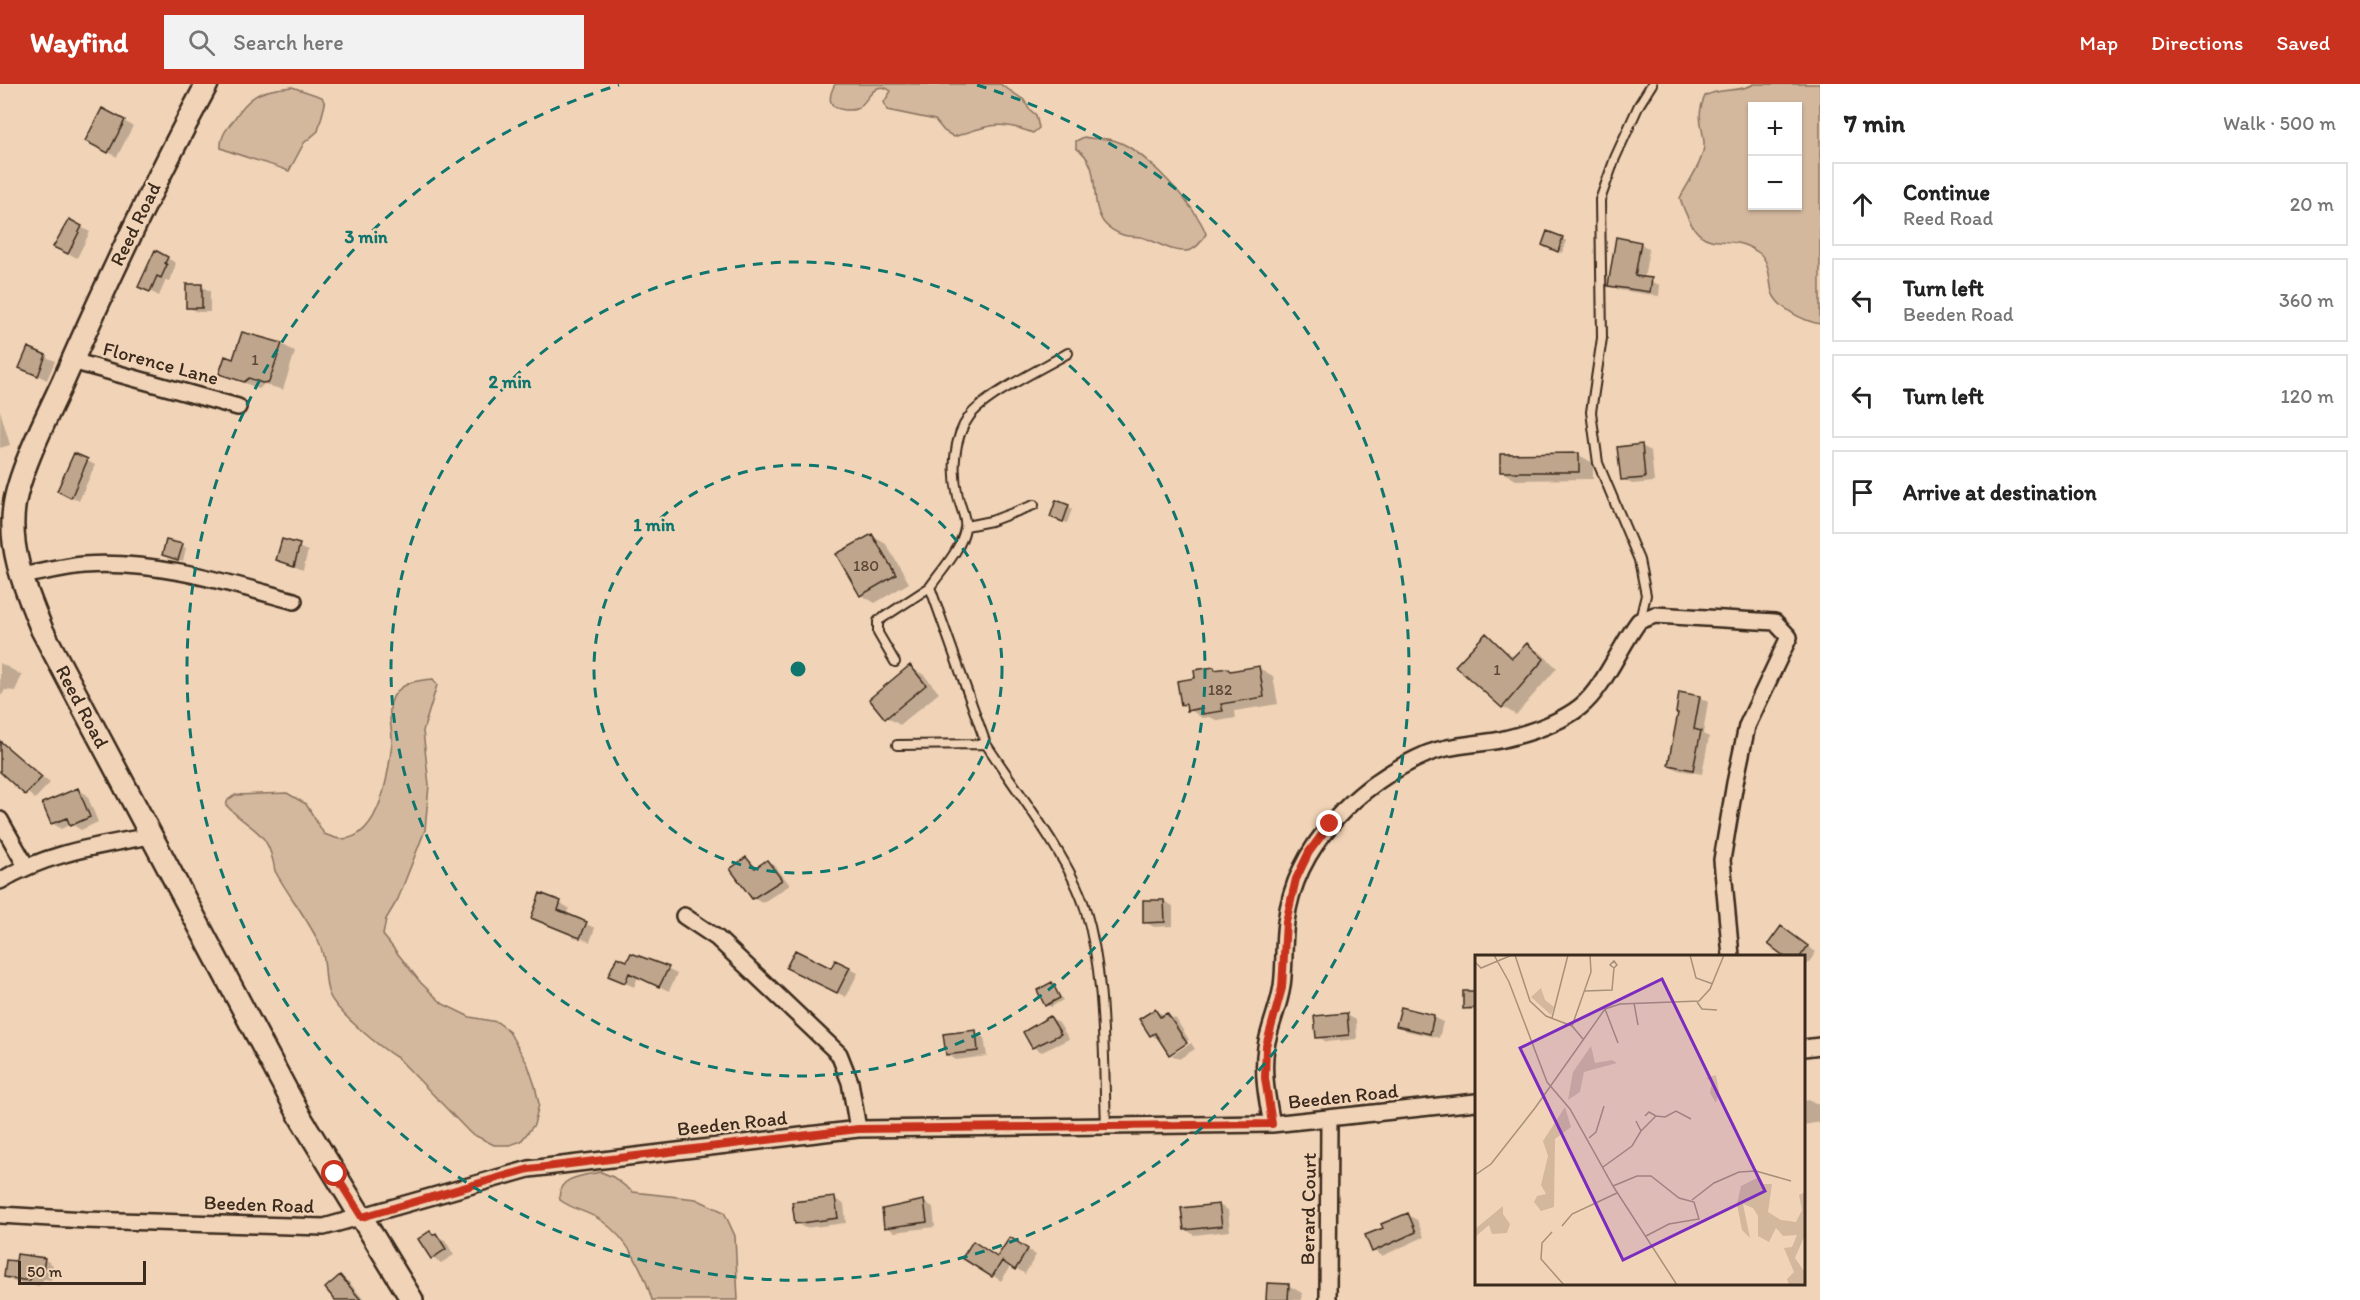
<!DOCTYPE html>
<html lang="en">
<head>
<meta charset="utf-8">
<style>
	body { margin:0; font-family:Itim,sans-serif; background:#f2f2f2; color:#222 }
	.controls { position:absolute; right:18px; top:18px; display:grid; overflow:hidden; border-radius:0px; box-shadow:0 2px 4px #0004 }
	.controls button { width:54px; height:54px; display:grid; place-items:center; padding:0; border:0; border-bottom:2px solid #e0e0e0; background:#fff; color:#222; font:30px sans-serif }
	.scale { position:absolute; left:18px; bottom:15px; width:128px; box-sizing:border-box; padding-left:6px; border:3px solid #3b2a1e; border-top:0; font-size:16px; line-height:21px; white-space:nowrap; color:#3b2a1e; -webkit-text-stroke:4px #f1d4b7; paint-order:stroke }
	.stop { position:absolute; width:18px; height:18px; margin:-14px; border:4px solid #c8321e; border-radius:50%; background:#fff }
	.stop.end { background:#c8321e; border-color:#fff; box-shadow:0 2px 6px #0008 }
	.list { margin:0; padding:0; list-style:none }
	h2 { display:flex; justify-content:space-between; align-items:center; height:78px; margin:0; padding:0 24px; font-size:26px }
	h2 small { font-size:20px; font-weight:400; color:#767676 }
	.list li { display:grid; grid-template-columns:39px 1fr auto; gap:18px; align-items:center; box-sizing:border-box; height:84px; margin:0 12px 12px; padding:0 12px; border:2px solid #e0e0e0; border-radius:0px }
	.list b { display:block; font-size:22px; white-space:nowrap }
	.list p { margin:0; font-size:20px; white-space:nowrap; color:#767676 }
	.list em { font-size:20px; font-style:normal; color:#767676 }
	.icon { flex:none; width:33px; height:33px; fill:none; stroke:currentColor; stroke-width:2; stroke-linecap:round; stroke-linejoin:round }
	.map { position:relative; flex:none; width:1820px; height:1216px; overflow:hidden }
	header { display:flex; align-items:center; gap:36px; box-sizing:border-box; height:84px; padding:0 30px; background:#c8321e; color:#fff }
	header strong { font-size:28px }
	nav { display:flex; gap:33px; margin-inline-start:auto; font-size:21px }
	.search { width:420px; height:54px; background:#f2f2f2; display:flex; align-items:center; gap:15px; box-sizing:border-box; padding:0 21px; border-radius:0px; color:#767676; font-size:22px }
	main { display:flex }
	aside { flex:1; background:#fff }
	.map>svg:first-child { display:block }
	.green { fill:#d3b89e; stroke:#87715e; stroke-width:1.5; fill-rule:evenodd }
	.shadow { fill:#0003 }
	.building { fill:#bfa58c; stroke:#3b2a1e; stroke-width:1.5 }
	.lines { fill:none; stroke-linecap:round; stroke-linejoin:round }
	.lane-casing { stroke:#3b2a1e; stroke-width:12 }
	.street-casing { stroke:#3b2a1e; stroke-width:20 }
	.secondary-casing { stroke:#3b2a1e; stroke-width:26 }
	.lane { stroke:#f1d4b7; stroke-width:8 }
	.street { stroke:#f1d4b7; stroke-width:15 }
	.secondary { stroke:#f1d4b7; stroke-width:21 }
	.route { stroke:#c8321e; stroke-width:8 }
	.ring { fill:none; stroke:#0f766e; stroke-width:3; stroke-dasharray:10 8 }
	.labels { text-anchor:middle; stroke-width:5; stroke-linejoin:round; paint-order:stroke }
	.number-label { font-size:16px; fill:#5c493a }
	.street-label { font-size:20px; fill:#3b2a1e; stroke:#f1d4b7 }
	.inset-road { fill:none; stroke:#a8907a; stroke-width:1.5 }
	.view { fill:#7b2cbf; fill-opacity:0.15; stroke:#7b2cbf; stroke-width:3 }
	.inset-edge { fill:none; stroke:#3b2a1e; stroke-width:3 }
	.centre { fill:#0f766e; stroke:#f1d4b7; stroke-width:3 }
	.ring-label { font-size:18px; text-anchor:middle; font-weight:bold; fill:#0f766e; stroke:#f1d4b7; stroke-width:5; stroke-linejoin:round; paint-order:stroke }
</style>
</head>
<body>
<header>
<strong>Wayfind</strong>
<div class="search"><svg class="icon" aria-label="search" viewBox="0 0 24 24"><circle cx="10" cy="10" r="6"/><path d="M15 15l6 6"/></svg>Search here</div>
<nav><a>Map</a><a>Directions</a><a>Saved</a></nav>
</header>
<main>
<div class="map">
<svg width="1820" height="1216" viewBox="0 0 1820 1216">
	<rect width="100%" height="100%" fill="#f1d4b7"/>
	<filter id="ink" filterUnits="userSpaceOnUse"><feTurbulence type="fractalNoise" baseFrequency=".0167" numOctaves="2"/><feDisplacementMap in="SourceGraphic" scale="12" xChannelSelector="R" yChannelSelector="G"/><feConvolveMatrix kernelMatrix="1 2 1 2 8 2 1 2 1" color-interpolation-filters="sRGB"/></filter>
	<g filter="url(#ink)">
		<path class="green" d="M835,0h165l24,16 5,9 7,6 3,13 -6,5c-34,-13 -45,-8 -79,4l-10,-6 -9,-11 -48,-10 -3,-8 7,-11c-4,-3 -8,-5 -13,-3 -9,4 -12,15 -20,20 -5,3 -8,2 -13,2 -18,-2 -17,-13 -10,-26z
			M1754,0h66v240c-16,-3 -43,-16 -48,-32 -3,-12 -2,-31 -13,-39 -38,-27 -57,12 -79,-55 8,-16 25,-38 24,-56 -2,-19 -8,-26 1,-46 15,-9 35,-3 49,-12zM1798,22v100h-46v-100z
			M292,3l30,10 3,7 -7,27 -14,12 -15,28c-23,-9 -45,-13 -68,-23 -1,-11 5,-18 11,-26 18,-28 28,-32 60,-35z
			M1084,53c11,3 22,0 32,4 27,8 82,67 90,93 -5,8 -10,16 -20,17 -16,1 -30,-10 -45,-14 -5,-1 -12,0 -18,-2 -6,-2 -15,-7 -19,-12 -17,-23 0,-58 -28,-75v-7z
			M433,595l4,6 -14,46 6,54 -4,45 -27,69 -12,20 -3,16 38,48 22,21 27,13 27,5 11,8 20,35 7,21 4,18 -5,21 -13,16 -11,4h-16l-24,-12 -71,-74c-17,-10 -63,-47 -70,-65 -6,-15 -1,-34 -11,-53 -12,-25 -30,-46 -43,-70 -7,-44 -23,-38 -49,-66l2,-5 7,-5 52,-2 19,11 18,30c6,2 13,5 18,5 39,-1 47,-69 50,-96 1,-13 -5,-28 -1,-41 6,-19 26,-22 42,-23z
			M601,1088l12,5 20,15 63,7 28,13 11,24 3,64h-86c-8,-29 -24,-61 -50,-79 -12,-9 -29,-11 -42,-21 -5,-23 24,-25 41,-28z"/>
		<path class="shadow" d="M103,26l30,16 -16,31 -22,-12z
			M81,143l9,5 -13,26 -13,-7z
			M1548,149l19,8 -5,12 -15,-6z
			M1640,159l9,6 -5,30 16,6 -1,11 -40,-6 -9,-5z
			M167,174l9,5 -6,19 -4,-2 -7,16 -19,-10z
			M201,202l9,5v21h-13l-9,-5z
			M243,250l39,10 13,8 -12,38 -19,-6 -5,5 -38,-16 13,-12z
			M29,265l26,12 -8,19 -26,-13z
			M0,326l10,35 -10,3z
			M1642,362l9,5 3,31 -22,2 -9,-5z
			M75,371l20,10 -16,36 -21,-11z
			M1579,371l14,8v16l-77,1 -14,-8z
			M1068,422l4,3 -5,14 -11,-5z
			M872,452l14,8 23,39 -34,20 -14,-8z
			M283,457l25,10 -5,19 -26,-10z
			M182,462l4,2 -3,13 -15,-5z
			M1486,551l29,23 12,-13 14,8 16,15 -41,47 -13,-8z
			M0,579l22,12 -7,16 -10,-1 -3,5 -2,-1z
			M910,583l14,8 15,18 -39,32 -14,-8z
			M1214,584l18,4 27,-4 14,8 5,28 -43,7 1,7 -18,3 -8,-4 -8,1 -20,-14 15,-25z
			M1699,613l9,5 -5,32 6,3 -7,37 -24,-4 -9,-5z
			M4,663l46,36 -15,16 -35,-29v-19z
			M78,705l9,6 11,27 -17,8 -10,-6 -10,5 -9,-6z
			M746,775l12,9 9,-7 9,6 14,18 -28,18 -9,-6z
			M1164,817l9,5v20l-19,1 -9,-5z
			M560,819l9,5 -3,7 29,13 -5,14 -48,-20z
			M1790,850l26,18 -11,16 -1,-12h-17z
			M643,873l34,17 -8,17 -31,-14 -4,10 -15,-7 9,-17z
			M849,884l9,5 -12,24 -49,-24z
			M1052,900l11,16 -12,7 -4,-2z
			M1476,908v18h-7l-4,-2 -1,-15z
			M1155,927l21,8 13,21 -17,11v4l19,-12 4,6 -16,10 -9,-5 -10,-14 -9,-5z
			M1347,931l9,5 1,19 -30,3 -9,-5z
			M1434,933l9,5 -4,16 -32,-7 -9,-6z
			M1050,934l9,5 10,16 -27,13 -9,-5z
			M975,948l9,5 3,19 -31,4 -9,-6z
			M1810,1016l9,5 1,17 -16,3v-24z
			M835,1115l9,5 2,19 -41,5 -9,-5z
			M924,1118l9,5 2,20 -40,5 -9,-5z
			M1219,1121l9,5 2,21 -36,4 -9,-6z
			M1408,1131l9,5 7,17 -42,19 -9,-6z
			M430,1149l15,7 9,15 -13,8 -9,-5z
			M1019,1160l17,11 -11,19 -14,-9 -10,16 -9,-6 6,-17z
			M44,1175l9,6 -2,15 -7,-1 -5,7 -25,-4 -9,-5z
			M340,1193l9,5 15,18h-27z
			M1288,1201l14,8v7h-34z"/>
		<path class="building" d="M102,24l23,12 -17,33 -23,-12z
			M69,135l13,7 -14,28 -15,-7z
			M1547,147l16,6 -5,15 -16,-7z
			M1616,153l25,5 -6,34 17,2 -2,14 -42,-6z
			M155,166l13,7 -3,6 2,2 -6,13 -4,-2 -7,16 -12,-5z
			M186,200h16v24h-16z
			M242,248l40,11 -13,39 -7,1 -13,-5 -5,4 -25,-8 6,-18 8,3z
			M28,263l18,8 -8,21 -19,-8z
			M1642,360l3,34 -24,2 -4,-33z
			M74,369l14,6 -17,39 -14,-7z
			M1579,369v19h-79v-18z
			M1056,416l13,5 -6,17 -13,-5z
			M872,450l24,41 -36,21 -24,-42z
			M282,455l18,5 -6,22 -18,-6z
			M166,456l17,4 -5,16 -16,-5z
			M1486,549l26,25 15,-15 17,16 -42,49 -47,-42z
			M910,581l16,20 -41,34 -16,-20z
			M1259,582l5,31 -43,7 2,7 -20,3 -1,-6 -15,3 -1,-7 -5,1 -4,-24 18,-3 -1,-8 20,-3 1,3 12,-2 3,3z
			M1679,608l21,4 -6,33 7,2 -8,39 -25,-5 10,-52h-2z
			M0,657l42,36 -17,18 -25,-23z
			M78,704l12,29 -20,9 -3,-8 -16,6 -9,-21z
			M746,773l9,11 12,-8 15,20 -30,19 -22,-30z
			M540,809l21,8 -3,9 29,12 -7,16 -49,-20z
			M1143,816h21l1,22 -22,1z
			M1781,842l27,20 -8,11h-15l-17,-13z
			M795,866l36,18 4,-8 15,7 -13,26 -51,-25z
			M631,869l38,14 -10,20 -30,-14 -4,10 -17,-7 9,-19 10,4z
			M1052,898l8,16 -15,8 -8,-16z
			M1463,907h13v17l-13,1z
			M1401,923l33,8 -4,19 -34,-8z
			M1155,925l5,8 7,-4 20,30 -18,12 -14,-22 -5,3 -11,-17z
			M1347,929l2,22 -33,3 -2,-22z
			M1050,932l11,18 -29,14 -9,-16z
			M976,946l2,21 -32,4 -3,-21z
			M835,1113l3,21 -43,6 -3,-22z
			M924,1116l3,22 -43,6 -2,-19z
			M1219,1120l3,22 -38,4 -3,-22z
			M1408,1129l8,19 -44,20 -7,-17 18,-7 -2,-4z
			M430,1147l3,4 3,-2 10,16 -15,10 -13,-20z
			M1010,1153l18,12 -13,21 -13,-9 -10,16 -30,-19 11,-17 24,16z
			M17,1170l28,4 -3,18 -8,-1 -5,6 -25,-4 2,-17 10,1z
			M340,1191l21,25h-26l-10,-12z
			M1267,1199l22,1 -1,16h-22z"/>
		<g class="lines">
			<defs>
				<path id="lane" d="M966,442l25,-5 43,-16
					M930,503c12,-17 32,-39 35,-59 2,-9 -5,-22 -7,-31 -6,-25 -5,-59 11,-80 16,-22 74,-49 99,-64
					M1640,536l6,-25 -7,-35 -41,-97 -7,-51 11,-74 -2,-138 15,-42 24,-53 13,-21
					M895,578l-17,-29v-12l52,-34 56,157
					M897,661l89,-1c30,46 83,113 99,164 21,69 18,145 21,217"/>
				<path id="street" d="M72,277l166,46
					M20,492c21,-3 42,-9 63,-11 73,-5 142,17 211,36
					M0,736l26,46
					M0,797c46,-28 98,-35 150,-45
					M684,832l33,22 122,116 11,28 8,47
					M1804,964l16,-2
					M1272,1040c-5,-25 -10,-51 -6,-77 3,-20 13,-40 16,-61 3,-21 1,-43 4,-64 9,-77 74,-140 143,-169 24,-9 47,-8 71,-13 26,-6 58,-16 80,-33 24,-19 40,-61 59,-86l16,-6 120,7 14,15 -42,89 -12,57 -13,77 9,96
					M0,1131l85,5 239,7 205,-58 329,-40 414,-5 204,-22
					M1328,1216l1,-182"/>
				<g id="secondary">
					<path id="s1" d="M207,0c-53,98 -100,198 -145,300 -15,32 -44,90 -48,123 -6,44 12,83 28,123l260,490 110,180"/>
				</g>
			</defs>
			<use href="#lane" class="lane-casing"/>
			<use href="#street" class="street-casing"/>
			<use href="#secondary" class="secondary-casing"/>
			<use href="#lane" class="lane"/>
			<use href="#street" class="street"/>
			<use href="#secondary" class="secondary"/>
		</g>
	</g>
	<g class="lines" filter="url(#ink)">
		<path class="route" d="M335,1090l27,43 167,-48 329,-40 414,-5 -7,-46 1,-32 16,-58 4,-66 10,-43 13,-27 21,-28"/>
	</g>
	<g class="ring">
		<circle cx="798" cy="585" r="204"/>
		<circle cx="798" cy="585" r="407"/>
		<path d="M977 1A611 611 0 1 1 619 1"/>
	</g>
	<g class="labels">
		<g class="number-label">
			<text x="255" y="281">1</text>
			<text x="866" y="487">180</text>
			<text x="1497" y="591">1</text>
			<text x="1220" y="611">182</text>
		</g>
		<g class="street-label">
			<text transform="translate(135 140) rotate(-64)" y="7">Reed Road</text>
			<text transform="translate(161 279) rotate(15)" y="7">Florence Lane</text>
			<text dy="7" stroke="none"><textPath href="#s1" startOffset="680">Reed Road</textPath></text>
			<text transform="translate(1343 1012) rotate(-6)" y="7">Beeden Road</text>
			<text transform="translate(732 1039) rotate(-6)" y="7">Beeden Road</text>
			<text transform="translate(259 1120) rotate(2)" y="7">Beeden Road</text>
			<text transform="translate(1308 1125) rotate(-89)" y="7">Berard Court</text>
		</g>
	</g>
	<g transform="translate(1475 871)">
		<rect width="330" height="330" fill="#f1d4b7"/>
		<path d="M66,33l4,12 9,7 -3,8 -20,-18zM116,91l4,17 17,-3 5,3 -33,9 -4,20 -12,8 5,-28zM241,120l3,17 -3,11 -6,-10 2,-11 -6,-4zM90,152l6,20 -16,12 -1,68 -13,4 -7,-9 3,-6 9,-2 -5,-9 7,-29 -5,-15zM282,223l6,6h9l-4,28 13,8 15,2 6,-12 -3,-15 6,-3v43l-10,23 9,13 1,-30v42l-16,2 -2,-6 7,-7 -10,-24 8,-1 5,-12 -14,1 -7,-8 -7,14 -11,-6v-20l-5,-8 -10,-4 7,34 -8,-8 -5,-26 4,-18zM28,251v8l7,10 -3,9 -15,1 -3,-9 -14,12v-8z" fill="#d3b89e"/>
		<path class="inset-road" d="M19,0l15,27 38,100 23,27 43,77 64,99M40,0l15,46 16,15 26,10 11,13M215,0l6,23 17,6M0,7l6,6 31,-13M110,36l27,-1 2,-22 -4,-3 4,-4 3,4 -3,3M222,47l5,7 15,1M159,48l4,22M130,54l13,34M77,63l16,-63M97,71l19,-54 -1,-17M181,161l9,1 11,-6 15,8M166,176l15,-15 -7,-4 -4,4M114,183l7,-6 8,-26M128,212l29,-21 9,-15 -5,-10M0,220l16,-11 44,-56 70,-99 15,-5 79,-3 11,-12 14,-34M138,231l24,-10h14l28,22 15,4 5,17 -30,5 -23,12M217,245l22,-17 25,-11 17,-1 35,10M87,271l10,-12 45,-21M77,277l-10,11 -1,16 23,26"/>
		<path class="view" d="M187,24l103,212 -142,69 -103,-212z"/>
		<rect width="330" height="330" class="inset-edge"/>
	</g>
	<circle cx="798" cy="585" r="9" class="centre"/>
	<g class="ring-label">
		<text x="366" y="159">3 min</text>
		<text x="510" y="304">2 min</text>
		<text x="654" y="447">1 min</text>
	</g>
</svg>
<div class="controls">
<button>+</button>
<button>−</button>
</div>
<div class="scale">50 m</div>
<div class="stop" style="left:335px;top:1090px"></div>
<div class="stop end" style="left:1330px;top:740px"></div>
</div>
<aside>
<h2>7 min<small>Walk · 500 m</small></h2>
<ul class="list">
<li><svg class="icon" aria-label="ahead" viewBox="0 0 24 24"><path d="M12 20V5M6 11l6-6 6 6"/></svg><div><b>Continue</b><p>Reed Road</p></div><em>20 m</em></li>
<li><svg class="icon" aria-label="left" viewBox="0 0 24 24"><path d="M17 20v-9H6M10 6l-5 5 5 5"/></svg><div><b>Turn left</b><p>Beeden Road</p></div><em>360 m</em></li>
<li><svg class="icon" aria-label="left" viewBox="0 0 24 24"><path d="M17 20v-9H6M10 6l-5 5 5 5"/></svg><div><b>Turn left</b></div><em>120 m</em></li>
<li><svg class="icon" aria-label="arrive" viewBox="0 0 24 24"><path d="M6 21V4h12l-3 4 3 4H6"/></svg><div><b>Arrive at destination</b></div></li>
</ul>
</aside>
</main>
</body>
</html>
